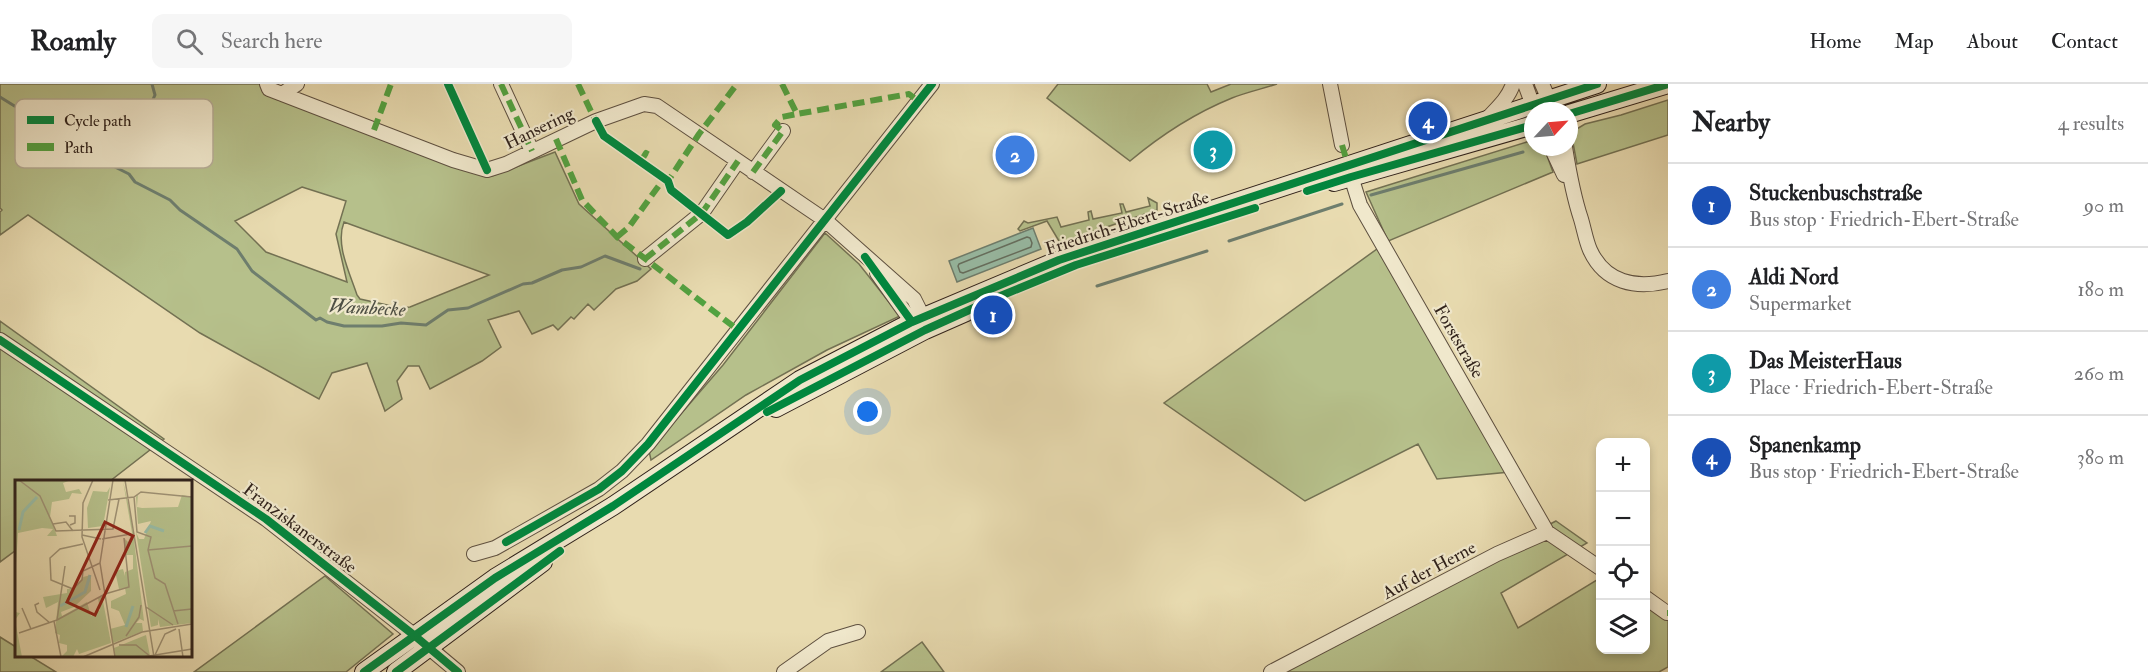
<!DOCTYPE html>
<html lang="en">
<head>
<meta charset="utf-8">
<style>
	body { margin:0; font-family:"IM FELL Double Pica",serif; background:#f6f6f6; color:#202124 }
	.controls { position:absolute; right:18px; bottom:18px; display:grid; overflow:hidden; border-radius:12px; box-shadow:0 3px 9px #0003 }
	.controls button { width:54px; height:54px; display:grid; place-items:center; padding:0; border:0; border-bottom:2px solid #e0e0e0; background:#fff; color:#202124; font:30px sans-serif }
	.compass { position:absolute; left:1524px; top:18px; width:54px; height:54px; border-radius:50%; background:#fff; box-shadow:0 3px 9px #0003; rotate:64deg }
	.you { position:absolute; left:868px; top:328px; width:21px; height:21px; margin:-15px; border:4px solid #fff; border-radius:50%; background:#1a73e8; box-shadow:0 0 0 9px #1a73e833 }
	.badge { display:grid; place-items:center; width:39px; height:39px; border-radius:50%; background:#8f2418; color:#fff; font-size:20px; font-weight:700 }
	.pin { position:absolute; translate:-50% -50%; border:3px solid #fff; box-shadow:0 2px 6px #0006 }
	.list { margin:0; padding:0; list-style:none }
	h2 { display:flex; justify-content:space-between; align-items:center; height:78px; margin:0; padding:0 24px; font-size:26px }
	h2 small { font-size:20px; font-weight:400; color:#757577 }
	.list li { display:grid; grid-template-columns:39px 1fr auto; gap:18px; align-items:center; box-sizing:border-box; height:84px; padding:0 24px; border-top:2px solid #e0e0e0 }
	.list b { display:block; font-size:22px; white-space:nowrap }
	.list p { margin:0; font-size:20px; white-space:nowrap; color:#757577 }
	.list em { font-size:20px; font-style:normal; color:#757577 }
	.icon { flex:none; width:33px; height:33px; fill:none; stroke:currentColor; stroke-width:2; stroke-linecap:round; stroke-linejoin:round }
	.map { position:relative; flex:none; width:1668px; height:588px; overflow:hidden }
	header { display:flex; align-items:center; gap:36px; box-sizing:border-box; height:84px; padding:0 30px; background:#fff; border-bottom:2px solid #e0e0e0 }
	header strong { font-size:28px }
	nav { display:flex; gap:33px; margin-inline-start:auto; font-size:21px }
	.search { width:420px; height:54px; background:#f6f6f6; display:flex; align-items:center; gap:15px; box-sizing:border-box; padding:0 21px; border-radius:12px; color:#757577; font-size:22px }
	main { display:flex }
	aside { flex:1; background:#fff }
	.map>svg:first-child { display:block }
	.green { fill:#b6c08b; stroke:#737153; stroke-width:1.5; fill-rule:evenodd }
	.water { fill:#98bca6; stroke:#6e7e6e; stroke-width:1.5 }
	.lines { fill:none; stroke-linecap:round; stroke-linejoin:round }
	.shore { stroke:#646f60; stroke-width:1.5 }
	.stream { stroke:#6e7e6e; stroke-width:3 }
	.street-casing { stroke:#5e5040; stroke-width:16 }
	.secondary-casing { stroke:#30221b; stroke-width:20 }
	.street { stroke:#f0e8cc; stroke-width:14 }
	.secondary { stroke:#f0e8cc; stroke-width:18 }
	.quiet { stroke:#52a240; stroke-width:6; stroke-dasharray:12 6; stroke-linecap:butt }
	.cycleway-casing { stroke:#f0e8cc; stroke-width:11 }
	.cycleway { stroke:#00873e; stroke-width:8 }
	.labels { text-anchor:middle; stroke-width:4.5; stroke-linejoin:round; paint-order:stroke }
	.street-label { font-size:18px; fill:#30221b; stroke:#f0e8cc }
	.water-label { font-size:20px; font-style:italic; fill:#4f5045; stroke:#f0e8cc }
	.inset-river { fill:none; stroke:#98bca6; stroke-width:3 }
	.inset-road { fill:none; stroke:#9e9174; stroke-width:1.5 }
	.view { fill:#8f2418; fill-opacity:0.15; stroke:#8f2418; stroke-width:3 }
	.inset-edge { fill:none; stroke:#30221b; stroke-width:3 }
	.key { fill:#f0e8cc; stroke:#b6ad97; stroke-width:1.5 }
	.key-label { font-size:16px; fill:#30221b }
</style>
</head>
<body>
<header>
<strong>Roamly</strong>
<div class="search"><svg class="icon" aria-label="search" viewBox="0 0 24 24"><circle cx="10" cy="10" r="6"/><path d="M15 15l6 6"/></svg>Search here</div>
<nav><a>Home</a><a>Map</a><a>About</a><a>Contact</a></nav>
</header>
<main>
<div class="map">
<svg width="1668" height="588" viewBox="0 0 1668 588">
	<rect width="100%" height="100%" fill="#e8dbb0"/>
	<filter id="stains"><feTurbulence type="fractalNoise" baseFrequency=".00333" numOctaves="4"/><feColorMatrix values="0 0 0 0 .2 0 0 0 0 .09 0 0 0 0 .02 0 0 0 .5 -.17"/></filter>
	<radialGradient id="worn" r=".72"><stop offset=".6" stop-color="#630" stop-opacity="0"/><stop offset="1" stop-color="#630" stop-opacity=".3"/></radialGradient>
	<path class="green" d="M0,0h261l217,90 14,2 63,-24 24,52 72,65 -14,12 -21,8 -22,21 -6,-6 -14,15 -3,-2 -13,13 -5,-5 -21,9 -13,-23 -31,9 13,27 -19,14 -52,28 -11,-23h-11l-11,15 5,18 -17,12 -18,-48 -35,10 -13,26 -119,-66 -172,-118 -28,20v-23l2,-2 -2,-2zM302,103l44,14 -10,33 11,48 -81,-30 -31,-31zM344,138l145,53 -79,32 -9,1 -41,-9 -3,-4c-7,-22 -22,-50 -13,-73z
		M1058,0h149l4,8 20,-8h46c-15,5 -30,8 -45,14 -37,15 -71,37 -102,63l-83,-63z
		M1668,16v35l-91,29 -4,-21 2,-13 10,-6 36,-9z
		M1530,57l3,1v5h8l5,6 7,19 -165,69 132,230 -83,8 -19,-35 -113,57 -141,-98 224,-162 -22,-49z
		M1148,114l9,5v7l-74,25 -6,6 -15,5 -15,-25 -27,10 -2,-2 6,-8 4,2 29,-6 4,10 28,-7 -1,-8 3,-1 2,8 29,-6 -2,-9h3l3,8 24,-6z
		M825,149l34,31 41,52 -73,34 -81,45 -95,65 -2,-9 74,-86z
		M0,237l164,118 -54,42 -94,1v68l-16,12z
		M1556,437l31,22 -86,50 17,35 82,-50v72h46v-47l22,15v49l-9,5h-393z
		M325,492l68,58 -47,38h-152z
		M0,553l16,10v9h14l26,16h-56z
		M922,558l22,30h-63z"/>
	<path class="water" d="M1033,144l8,21 -84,33 -8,-21z"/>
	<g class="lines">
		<path class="shore" d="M1027,153l3,1 2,5 -1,4 -68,26 -3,-1 -2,-6 1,-2z"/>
		<path class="stream" d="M0,13l37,23 38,32 19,9 11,1 24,12 6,8 35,18 10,10 57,39 15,22 64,49 4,-2 7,4 17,4h38l19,-3 25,2 22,-15 20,-2 55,-24 9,-1 30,-13 19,-3 24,-11 35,13
			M94,77v-7l17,-19 39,-29 5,-11 -3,-11
			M1371,111l152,-43
			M1229,157l113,-37
			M1097,202l110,-35"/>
		<defs>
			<path id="street" d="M267,0l2,5 13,5 171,66 34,10 19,-6 90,-43 48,-17 13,2 168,114 89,79 9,18 2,8
				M501,0l31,67
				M1330,0l12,61
				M1525,0l10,27
				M1542,0l12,27
				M282,10l15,-10
				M1486,36c11,-12 22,-21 27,-36
				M1551,63l13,28
				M1565,63c4,25 8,48 16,72 3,10 5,22 9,31 15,33 46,39 78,31
				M1349,86l11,35 187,327 53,36
				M753,88l30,-41
				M645,175l57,-46 36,-52
				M877,189l35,49 7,4
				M0,256l266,179 149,117 43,36
				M474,470l21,-6 104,-59 23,-18 26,-27 284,-360
				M1646,514l21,15
				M784,588l44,-31 30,-9
				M1271,588l226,-118 50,-22"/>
			<path id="secondary" d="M1569,30l99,-30
				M1334,98l199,-57
				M776,324l149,-78 41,-18
				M364,588l131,-94 118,-72 187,-126 112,-58 147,-62 538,-176
				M396,588l147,-110"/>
		</defs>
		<use href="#street" class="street-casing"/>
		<use href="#secondary" class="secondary-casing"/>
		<use href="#street" class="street"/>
		<use href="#secondary" class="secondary"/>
		<path class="quiet" d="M501,0l31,67
			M578,0l19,40
			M782,0l15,30 112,-20 9,7
			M374,46l17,-46
			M556,55l26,61 35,37 121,93
			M1342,61l6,20
			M641,77l5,-8 5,3
			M753,88l30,-41 -8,-6 7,-8 15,-3
			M617,153l12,-10 31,-43 8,-3 31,-47 38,-50
			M645,175l57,-46 36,-52
			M1667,529h1"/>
		<defs>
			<path id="cycleway" d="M448,0l39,86
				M1569,30l99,-30
				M596,37l8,15 64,45 3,9 57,45 19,-13 34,-31
				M1307,107l44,-14 182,-52
				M865,173l47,65
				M0,256l266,179 149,117 43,36
				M767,328l158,-82 73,-33 78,-32 179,-57
				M506,458l93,-53 23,-18 26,-27 284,-360
				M364,588l131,-94 118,-72 187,-126 112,-58 147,-62 538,-176
				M396,588l164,-121"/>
		</defs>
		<use href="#cycleway" class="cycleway-casing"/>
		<use href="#cycleway" class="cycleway"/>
	</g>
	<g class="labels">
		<g class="street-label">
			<text transform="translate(539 44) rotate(-26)" y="6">Hansering</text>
			<text transform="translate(1127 139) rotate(-18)" y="6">Friedrich-Ebert-Straße</text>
			<text transform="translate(1459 257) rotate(60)" y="6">Forststraße</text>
			<text transform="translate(300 444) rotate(37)" y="6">Franziskanerstraße</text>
			<text transform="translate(1429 486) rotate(-28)" y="6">Auf der Herne</text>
		</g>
		<g class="water-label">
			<text transform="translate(367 223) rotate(3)" y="7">Wambecke</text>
		</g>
	</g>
	<g transform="translate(15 396)">
		<rect width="177" height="177" fill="#e8dbb0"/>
		<path d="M0,0h56l-8,3 3,9 13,-3 3,5 -10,-1 -3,6 -17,3 -2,15 7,19h-10l6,-7 -11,-1 -24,5 -3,46zM108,1l8,35 13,105 -4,-2 -4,4h6l1,8 -30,12 -3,-14 15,-4 -6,-14 -8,-3v-7l15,-7 -1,-6 -6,1 -4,-18 8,-2 2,7v-4l8,-3v-14h-9v-17l4,4 4,-9zM95,7l-7,39 -15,2 -1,-20 6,-17 14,1zM123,14l-1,13 5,1 36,-1 4,-12 10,2v126l-32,4 -2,-8v6l-7,2 -15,-95 3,7h5l7,-18 -13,3 -2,-27zM76,95v16l-17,16 -13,5 1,4 25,-14 4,14 9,-6 -2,-12 4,-2 9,47 -32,11 -2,-5 -4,8h-12l6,-6v-6l-8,-2 1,-8 -5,-2 3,-31 -12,6 -3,-11 24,-4v-4h6l10,-12zM0,132l5,1 -5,7 7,37h-7zM131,155l4,21 -35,1 -1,-9z" fill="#b6c08b"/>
		<path class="inset-river" d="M4,50l4,-18 14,-15M130,53l5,-7 14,5M45,126l25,-14 5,-17M111,147l7,-21"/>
		<path class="inset-road" d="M4,0l21,16 16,35 57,-2 6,-30M78,0l-10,23 -1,34 18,53M98,0l-13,83 15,94M110,0l29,177M119,17l3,35 14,5 -3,13 7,28 10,6 13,40M93,20l26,-3 7,-5 51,5M54,36h6v7l-5,2M38,44l13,-2 7,9M67,55l19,4M87,59l29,-5M68,64l-23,5 -10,9 1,22 22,9 9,-9 1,-9 17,-8M133,70l44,-4M24,123l-4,2 2,7 13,11M131,127l27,18M7,128l9,21M158,131l19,-2M42,140l8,-54M39,141l7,36M164,149l4,28M4,153l38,-13 48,-26 24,-7 -5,-49M111,156l13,-19 2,-12M104,165h17l15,12M140,175l10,-21 11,-5M68,177l59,-25 50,-8M128,177l49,-8"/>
		<path class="view" d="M90,42l28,14 -38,79 -28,-13z"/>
		<rect width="177" height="177" class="inset-edge"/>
	</g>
	<rect x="15" y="15" width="198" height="69" rx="9" class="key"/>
	<rect x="27" y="32" width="27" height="8" fill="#00873e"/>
	<rect x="27" y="59" width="27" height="8" fill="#52a240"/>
	<g class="key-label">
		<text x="64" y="42">Cycle path</text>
		<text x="64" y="69">Path</text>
	</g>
	<rect width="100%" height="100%" filter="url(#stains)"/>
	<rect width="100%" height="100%" fill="url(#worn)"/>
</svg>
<div class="controls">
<button>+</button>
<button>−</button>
<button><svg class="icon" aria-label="locate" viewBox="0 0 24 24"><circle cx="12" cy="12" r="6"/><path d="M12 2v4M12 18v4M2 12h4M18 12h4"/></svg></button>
<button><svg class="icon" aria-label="layers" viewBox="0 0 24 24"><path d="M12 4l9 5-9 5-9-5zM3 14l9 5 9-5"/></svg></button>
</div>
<svg class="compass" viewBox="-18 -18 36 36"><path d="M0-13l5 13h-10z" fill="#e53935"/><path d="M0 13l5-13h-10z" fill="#757577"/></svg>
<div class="you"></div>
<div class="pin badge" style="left:993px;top:231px;background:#1a4fb4">1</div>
<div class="pin badge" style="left:1015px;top:71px;background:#3f7fe0">2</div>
<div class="pin badge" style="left:1213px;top:66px;background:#0f9aa8">3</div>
<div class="pin badge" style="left:1428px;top:37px;background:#1a4fb4">4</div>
</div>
<aside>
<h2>Nearby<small>4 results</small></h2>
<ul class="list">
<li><span class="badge" style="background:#1a4fb4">1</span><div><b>Stuckenbuschstraße</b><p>Bus stop · Friedrich-Ebert-Straße</p></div><em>90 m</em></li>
<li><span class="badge" style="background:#3f7fe0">2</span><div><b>Aldi Nord</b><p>Supermarket</p></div><em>180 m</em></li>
<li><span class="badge" style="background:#0f9aa8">3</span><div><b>Das MeisterHaus</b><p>Place · Friedrich-Ebert-Straße</p></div><em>260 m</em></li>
<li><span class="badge" style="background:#1a4fb4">4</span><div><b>Spanenkamp</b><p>Bus stop · Friedrich-Ebert-Straße</p></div><em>380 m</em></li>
</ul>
</aside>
</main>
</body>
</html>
